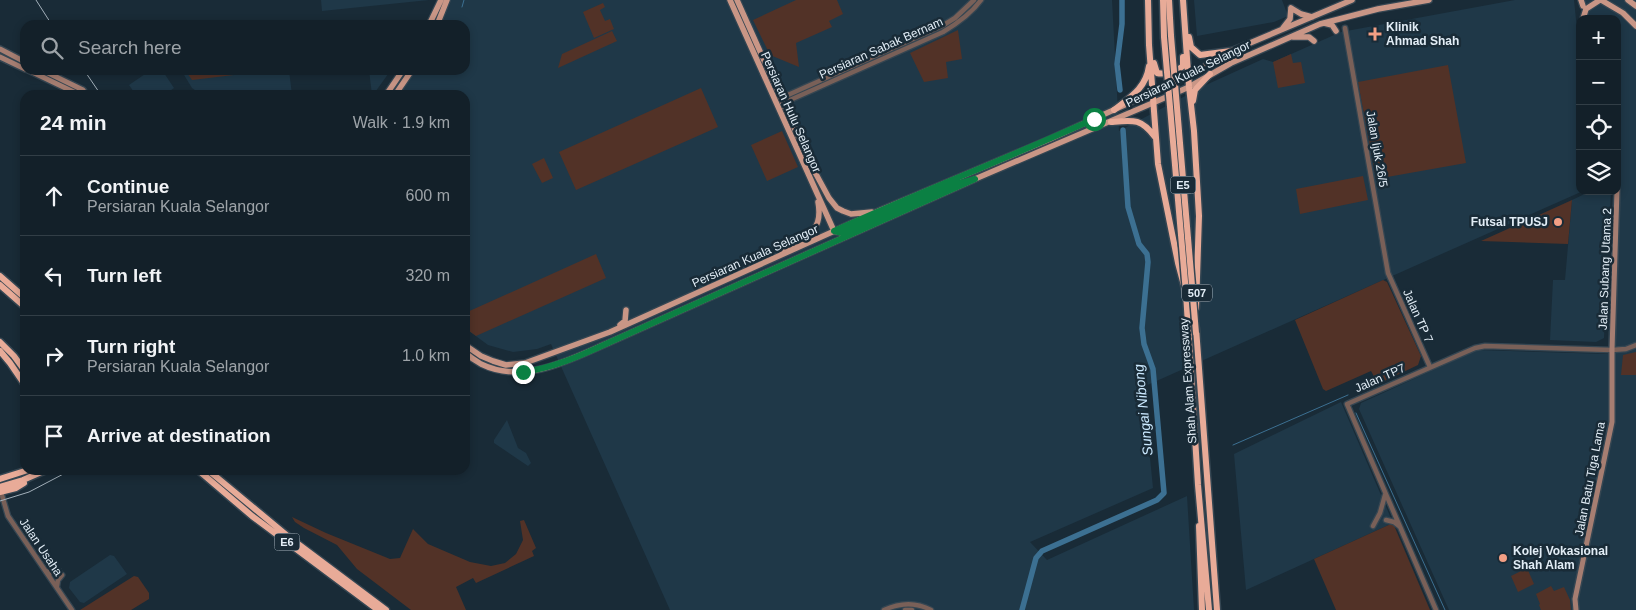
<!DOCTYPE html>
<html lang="en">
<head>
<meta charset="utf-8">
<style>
	body { margin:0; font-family:Helvetica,sans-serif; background:#202d35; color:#f1f3f6 }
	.controls { position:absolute; right:15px; top:15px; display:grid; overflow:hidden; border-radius:10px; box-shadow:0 2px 8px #0003 }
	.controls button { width:45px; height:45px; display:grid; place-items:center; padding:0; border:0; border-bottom:1px solid #323e46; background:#132029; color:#f1f3f6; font:25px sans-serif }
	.stop { position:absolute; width:15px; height:15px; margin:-11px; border:4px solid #0b8043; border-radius:50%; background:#fff }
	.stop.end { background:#0b8043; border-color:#fff; box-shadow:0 1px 5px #0008 }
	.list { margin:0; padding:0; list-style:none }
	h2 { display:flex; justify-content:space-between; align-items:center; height:65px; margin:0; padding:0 20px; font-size:21px }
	h2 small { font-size:16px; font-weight:400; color:#9da3a8 }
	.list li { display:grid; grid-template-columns:32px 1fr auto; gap:15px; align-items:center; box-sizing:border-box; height:80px; padding:0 20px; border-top:1px solid #323e46 }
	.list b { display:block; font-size:19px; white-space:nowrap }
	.list p { margin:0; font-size:16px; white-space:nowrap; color:#9da3a8 }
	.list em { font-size:16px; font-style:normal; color:#9da3a8 }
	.icon { flex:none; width:28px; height:28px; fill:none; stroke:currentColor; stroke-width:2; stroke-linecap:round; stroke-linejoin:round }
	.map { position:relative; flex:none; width:1636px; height:610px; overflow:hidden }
	.search { position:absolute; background:#132029; box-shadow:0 2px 8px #0003; left:20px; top:20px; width:450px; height:55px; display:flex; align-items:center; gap:12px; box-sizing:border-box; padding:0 18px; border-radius:15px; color:#9da3a8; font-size:19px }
	.panel { position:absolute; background:#132029; box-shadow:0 2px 8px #0003; left:20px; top:90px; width:450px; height:385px; border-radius:15px }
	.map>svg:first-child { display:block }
	.built { fill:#1f3848 }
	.green { fill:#523227 }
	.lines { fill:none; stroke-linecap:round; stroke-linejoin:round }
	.stream { stroke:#3c7092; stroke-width:1 }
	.river { stroke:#3c7092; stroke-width:5.5 }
	.tertiary-casing { stroke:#354652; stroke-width:7 }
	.secondary-casing { stroke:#354652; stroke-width:8 }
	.primary-casing { stroke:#354652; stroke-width:8 }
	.motorway-casing { stroke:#354652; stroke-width:9 }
	.tertiary { stroke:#796058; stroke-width:4.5 }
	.secondary { stroke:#a67e72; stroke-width:5 }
	.primary { stroke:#c99686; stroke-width:5.5 }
	.motorway { stroke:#e8ab98; stroke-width:6 }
	.tram { stroke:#a3b0ba; stroke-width:1 }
	.motorway-bridge-casing { stroke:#354652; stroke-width:9; stroke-linecap:butt }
	.motorway-bridge { stroke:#e8ab98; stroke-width:6 }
	.route { stroke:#0b8043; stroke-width:6 }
	.poi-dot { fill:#f39f84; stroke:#192b37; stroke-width:2 }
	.labels { text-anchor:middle; stroke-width:5; stroke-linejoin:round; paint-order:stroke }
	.shield { fill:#192b37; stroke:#a6b3bd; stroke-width:1 }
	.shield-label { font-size:11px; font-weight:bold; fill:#e2edf6 }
	.poi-label { font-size:12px; font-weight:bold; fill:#e2edf6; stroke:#192b37; text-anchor:start }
	.street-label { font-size:12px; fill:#e2edf6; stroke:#192b37 }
	.water-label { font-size:14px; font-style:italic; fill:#cae8fe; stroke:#192b37 }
</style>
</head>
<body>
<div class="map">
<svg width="1636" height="610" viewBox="0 0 1636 610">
	<rect width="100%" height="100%" fill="#192b37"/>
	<path class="built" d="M321,0h108l-107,11z
		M444,0h668l7,131 89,-47 55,-25 10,3 68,-30 174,-32h59l6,58v133h3l-440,196 10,101 -123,54 17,18 140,-64 7,114h-524l-119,-266 -14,5 -24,3 -25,-7 -23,-17v-233h-75l17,-25h58v-45h-32z
		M1194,0h88l6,16 -14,6 -77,14z
		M1585,0h51v610h-61l37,-176 5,-243v-172h-34z
		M151,70h11l12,18 -10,7h-28l-7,-10z
		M181,70h108l3,25h-90l-10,-7z
		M369,70h22l-18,25h-1z
		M1591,191h20l-7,147 -8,4 -46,-2 3,-60h12l7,-80z
		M1477,350l131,4v71l-37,175 1,10h-123l-90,-201 2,-6z
		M1341,402l52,121 -147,67 -12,-136z
		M507,420l11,28 8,5 5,10 -3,3 -34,-23v-3z
		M110,555l4,1 13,18 -43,29 -4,-1 -11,-14 1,-6z"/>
	<path class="green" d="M796,0h41l6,14 -14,7 3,6 -36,16 3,24 -29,-12 -17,-35z
		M603,3l2,4 -5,3 5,11 5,-2 4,10 -20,9 -11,-26z
		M958,30l4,29 -16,3 2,16 -24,4 -14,-29z
		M612,31l5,10 -59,27 4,-14z
		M1291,54l2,9 8,-1 4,21 -27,5 -5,-26z
		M1448,65l18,98 -90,16 -18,-97z
		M185,70h88l-25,4 -1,-3 -5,1v2l-50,6z
		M701,88l17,39 -142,63 -17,-38z
		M782,131l16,36 -31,14 -16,-36z
		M544,158l9,20 -11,5 -10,-19z
		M1363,176l5,24 -68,14 -4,-25z
		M1572,200l-4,44 -87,-3z
		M596,254l10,24 -130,58 -11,-8v-15z
		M1383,280l4,2 34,74 -3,9 -40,19 -7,-13 -45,20 -3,-2 -28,-69z
		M1636,352v23h-15l2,-20z
		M292,517l34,16 64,26 10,-1 13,-29 15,15 42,18 21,4 14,-3 11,-9 7,-14 -3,-19 4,-1 12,28 -4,3 2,5 -58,27 -3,-5 -17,9 10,23h-55l-54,-41 -20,-24 -33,-17 -9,-6z
		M1393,523l37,87h-94l-22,-51z
		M1527,568l7,16 -16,8 -7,-16z
		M134,576l4,1 11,16v6l-18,11h-51z
		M1551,586l3,5 10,-4 6,13 1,10h-30l-2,-5 1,-1 -4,-10z"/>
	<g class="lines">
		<path class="stream" d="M462,7l2,-7
			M1356,413l89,197
			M1233,445l115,-50"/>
		<path class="river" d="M1120,90l-3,-26 5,-40v-24
			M1022,610l14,-52 6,-7 115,-51 7,-7 -11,-124 -9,-25 -2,-16 6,-66 -1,-8 -8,-10 -11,-37 -5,-77"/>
		<defs>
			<path id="tertiary" d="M1345,28l43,245 42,94
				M779,94l9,1 154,-69 13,-8 19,-18
				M785,107l5,-7 153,-68c15,-9 28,-18 38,-32
				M1,492l7,24 64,94
				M1386,520l8,2 5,4
				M1373,526l7,-13 5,-18
				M46,571l5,2 8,-2
				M57,586l1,-6 4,-5
				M884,610c15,-7 32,-8 47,0
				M905,610h7
				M1436,610l-89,-206 128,-56 10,-2 127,4 14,-1 10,-4"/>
			<path id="secondary" d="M0,49l25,13
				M0,57l25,12
				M28,70l52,25
				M42,70l41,20 3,5
				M1576,610l-1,-11 37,-177v-72l5,-160"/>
			<path id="primary" d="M730,0l104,231
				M737,0l73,163 19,35 8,10 6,3 8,3 21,-2
				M1581,0l2,6
				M1601,0l22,13 13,13
				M1628,0l8,6
				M1291,8l10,6 11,3
				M1583,19l3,-10 14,-9
				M1324,23l8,2 4,6
				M429,25l12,-25
				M437,25l10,-25
				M1283,28l7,-9 1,-11
				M1293,37h16l5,4
				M386,95l17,-25
				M395,95l17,-25
				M834,231l8,2 37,-16
				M782,252c22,-14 42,-19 36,-50
				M620,325l5,-4 1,-11
				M465,345l16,11 12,5 13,4 19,-2 85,-31 271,-122 169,-71 138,-63 43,-25 121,-51
				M465,353c5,4 11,8 16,11 43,21 88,-4 127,-21l367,-164 180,-77 34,-15 42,-24 89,-39 58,-15 51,-9"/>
			<path id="motorway" d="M1148,0l1,45 9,119 20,99 8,30 12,192 11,125
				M1163,0l1,37
				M1169,0l2,36
				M1183,0l6,87 5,44 5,85 -3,92
				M1189,37l2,10 9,8 31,-4
				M1154,63l3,10c7,2 20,-2 26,-7v-9
				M1193,101l2,-11 15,-16
				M1114,110c17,-13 32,-22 35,-44
				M1111,122c22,-2 30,-4 44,15
				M0,276l25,22
				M0,285l25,22
				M1196,328l21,282
				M0,342l14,14 11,15
				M0,351l10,12 15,22
				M198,470l54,46 126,94
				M208,470l82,68 96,72
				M0,479l28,-9
				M0,487l23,-7 23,-10
				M0,492l16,-4 8,-5
				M1199,526l3,84"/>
		</defs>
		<use href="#tertiary" class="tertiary-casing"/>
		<use href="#secondary" class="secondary-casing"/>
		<use href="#primary" class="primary-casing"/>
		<use href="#motorway" class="motorway-casing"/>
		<use href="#tertiary" class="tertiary"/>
		<use href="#secondary" class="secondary"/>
		<use href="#primary" class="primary"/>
		<use href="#motorway" class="motorway"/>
		<path class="tram" d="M36,0l16,25
			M84,70l17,25
			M0,501l29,-9 42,-22"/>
		<defs>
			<path id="motorway-bridge" d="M1171,36l25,297
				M1164,37l22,256"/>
		</defs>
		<use href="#motorway-bridge" class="motorway-bridge-casing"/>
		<use href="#motorway-bridge" class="motorway-bridge"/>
	</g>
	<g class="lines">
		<path class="route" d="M523,372c30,-4 57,-16 85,-29l367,-164 -28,8 -105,46 -8,-2c86,-39 174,-73 260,-112"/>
	</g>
	<g class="poi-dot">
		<path d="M1372.5 26.5h5v5h5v5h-5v5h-5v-5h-5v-5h5z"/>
		<circle cx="1558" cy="222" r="5"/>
		<circle cx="1503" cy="558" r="5"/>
	</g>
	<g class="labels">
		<g class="shield">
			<rect x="1170.5" y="176.5" width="25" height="17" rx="4"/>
			<rect x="1182" y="284.5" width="30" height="17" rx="4"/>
			<rect x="274.5" y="533.5" width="25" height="17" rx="4"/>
		</g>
		<g class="shield-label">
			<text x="1183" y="189">E5</text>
			<text x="1197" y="297">507</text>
			<text x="287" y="546">E6</text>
		</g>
		<g class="poi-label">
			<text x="1386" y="31">Klinik<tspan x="1386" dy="14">Ahmad Shah</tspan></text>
			<text x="1548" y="226" text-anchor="end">Futsal TPUSJ</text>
			<text x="1513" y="555">Kolej Vokasional<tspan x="1513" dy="14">Shah Alam</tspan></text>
		</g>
		<g class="street-label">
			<text transform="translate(881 48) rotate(-24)" y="4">Persiaran Sabak Bernam</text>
			<text transform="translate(1188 74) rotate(-26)" y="4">Persiaran Kuala Selangor</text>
			<text transform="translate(791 112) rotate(66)" y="4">Persiaran Hulu Selangor</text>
			<text transform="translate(1377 149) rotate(80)" y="4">Jalan Ijuk 26/5</text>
			<text transform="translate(755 256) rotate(-24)" y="4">Persiaran Kuala Selangor</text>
			<text transform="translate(1605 269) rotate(-88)" y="4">Jalan Subang Utama 2</text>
			<text transform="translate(1418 316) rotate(66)" y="4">Jalan TP 7</text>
			<text transform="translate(1380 378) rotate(-24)" y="4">Jalan TP7</text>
			<text transform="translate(1188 381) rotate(-94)" y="4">Shah Alam Expressway</text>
			<text transform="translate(1590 479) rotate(-79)" y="4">Jalan Batu Tiga Lama</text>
			<text transform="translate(41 547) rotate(56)" y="4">Jalan Usaha</text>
		</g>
		<g class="water-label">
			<text transform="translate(1143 410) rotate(-96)" y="5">Sungai Nibong</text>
		</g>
	</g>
</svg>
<div class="controls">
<button>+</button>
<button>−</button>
<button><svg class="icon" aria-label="locate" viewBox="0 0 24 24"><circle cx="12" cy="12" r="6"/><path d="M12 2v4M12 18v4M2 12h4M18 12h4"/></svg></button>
<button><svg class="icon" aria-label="layers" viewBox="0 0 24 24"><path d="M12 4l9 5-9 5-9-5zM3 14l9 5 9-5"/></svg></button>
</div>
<div class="stop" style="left:1094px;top:119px"></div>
<div class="stop end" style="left:523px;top:372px"></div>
<div class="search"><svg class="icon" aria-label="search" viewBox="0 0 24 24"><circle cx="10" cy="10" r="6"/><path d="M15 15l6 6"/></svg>Search here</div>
<section class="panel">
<h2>24 min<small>Walk · 1.9 km</small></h2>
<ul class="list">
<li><svg class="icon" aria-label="ahead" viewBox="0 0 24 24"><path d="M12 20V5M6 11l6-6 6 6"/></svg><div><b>Continue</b><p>Persiaran Kuala Selangor</p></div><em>600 m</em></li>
<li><svg class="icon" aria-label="left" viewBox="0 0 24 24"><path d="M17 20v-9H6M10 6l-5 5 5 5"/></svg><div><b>Turn left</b></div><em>320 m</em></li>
<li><svg class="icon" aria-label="right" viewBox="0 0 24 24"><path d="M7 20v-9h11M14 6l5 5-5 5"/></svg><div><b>Turn right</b><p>Persiaran Kuala Selangor</p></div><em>1.0 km</em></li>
<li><svg class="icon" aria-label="arrive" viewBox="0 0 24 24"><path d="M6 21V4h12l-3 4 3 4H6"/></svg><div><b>Arrive at destination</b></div></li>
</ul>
</section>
</div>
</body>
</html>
